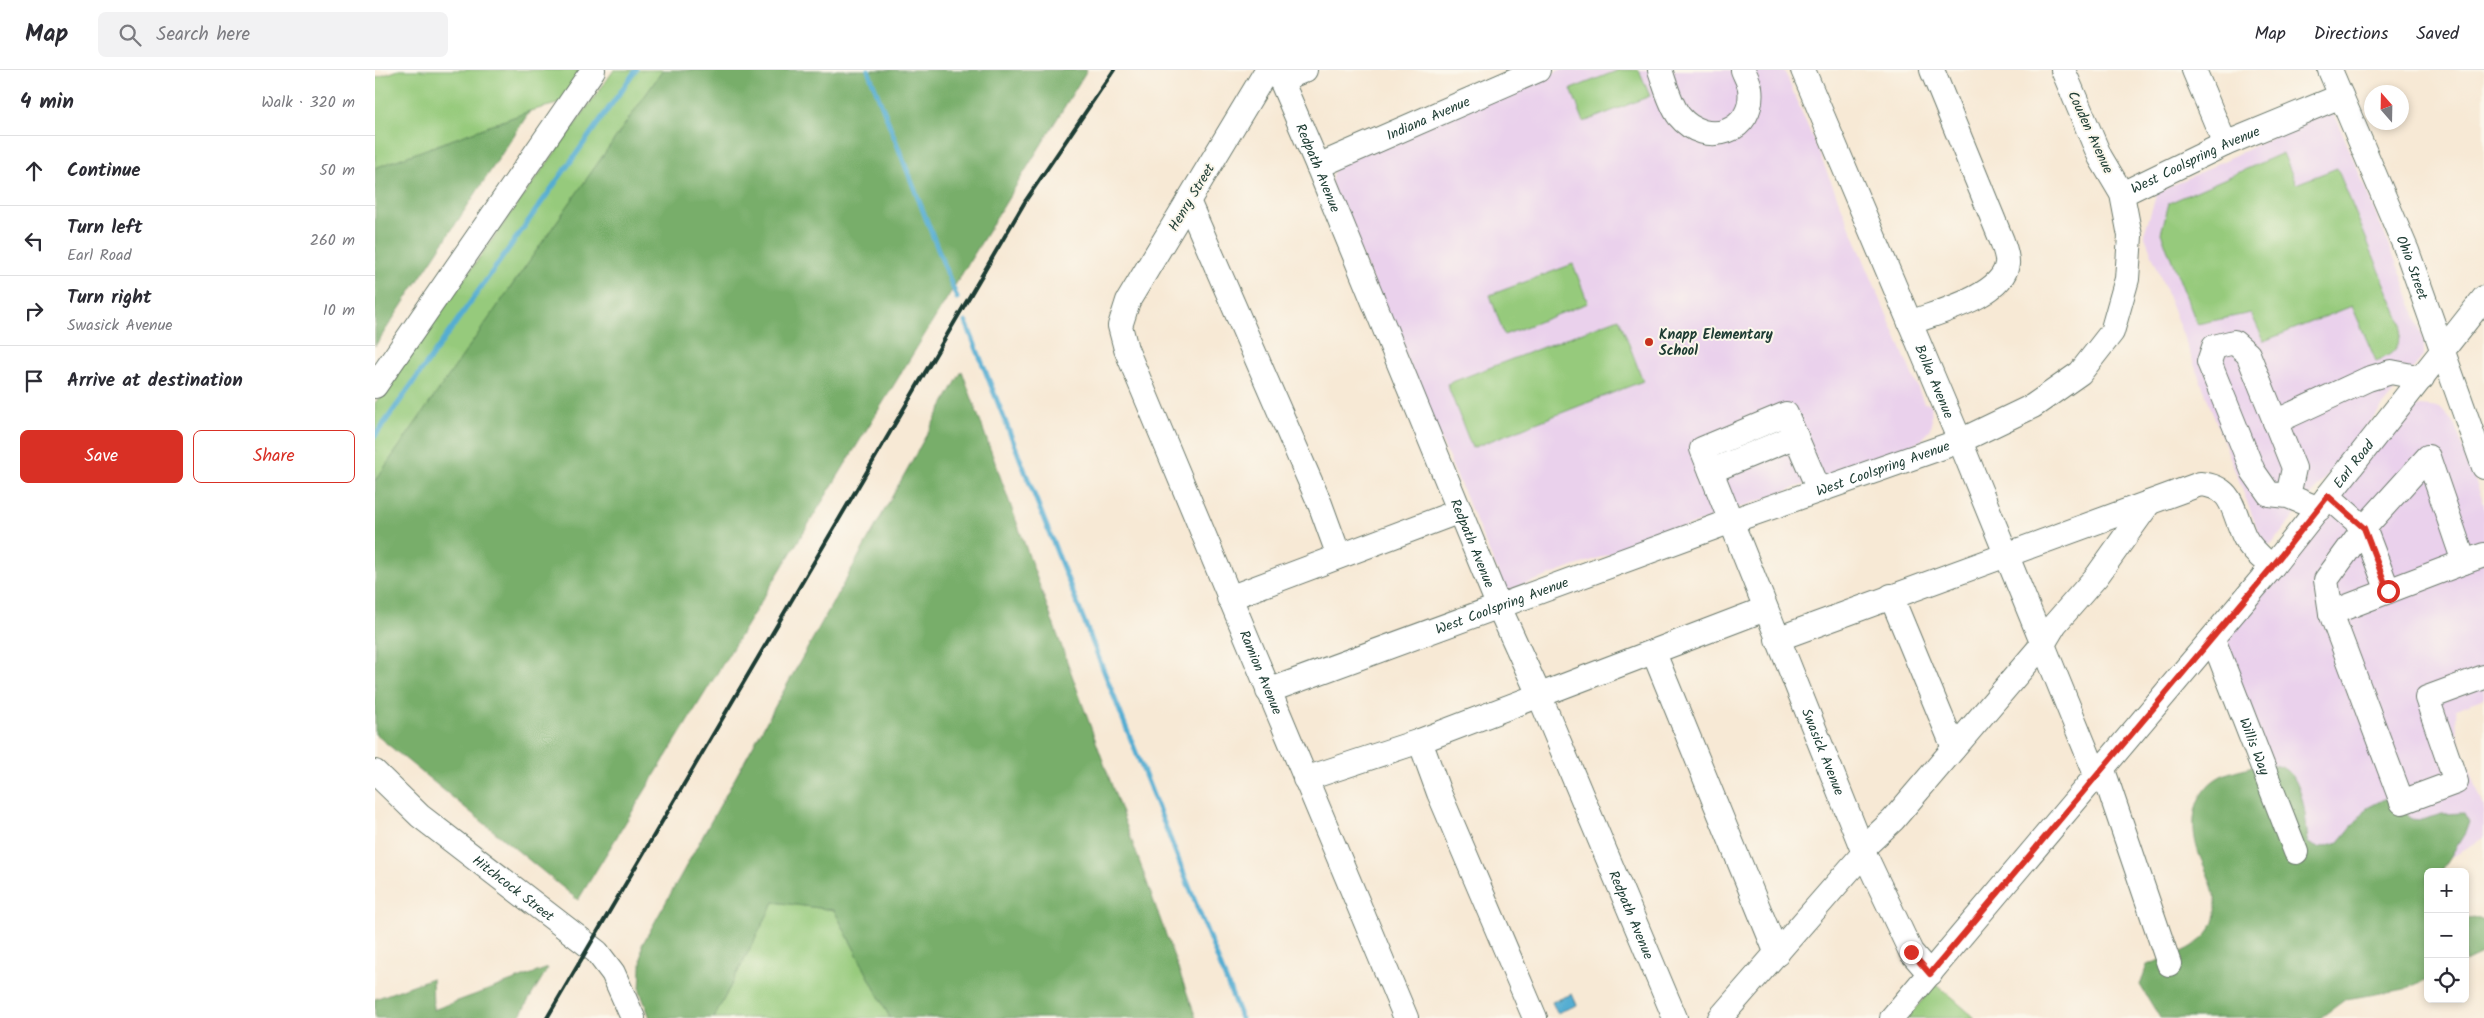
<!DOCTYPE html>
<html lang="en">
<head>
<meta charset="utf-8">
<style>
	body { margin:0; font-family:Kalam,sans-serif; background:#f2f2f3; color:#2b2b33 }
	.controls { position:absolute; right:15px; bottom:15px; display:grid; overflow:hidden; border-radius:8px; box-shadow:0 2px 8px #0003 }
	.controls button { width:45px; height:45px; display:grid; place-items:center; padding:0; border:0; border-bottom:1px solid #e1e1e2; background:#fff; color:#2b2b33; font:25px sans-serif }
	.compass { position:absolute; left:1989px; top:15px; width:45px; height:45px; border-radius:50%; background:#fff; box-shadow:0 2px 8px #0003; rotate:340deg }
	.stop { position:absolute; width:15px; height:15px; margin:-11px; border:4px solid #d93025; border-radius:50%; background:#fff }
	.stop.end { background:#d93025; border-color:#fff; box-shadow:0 1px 5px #0008 }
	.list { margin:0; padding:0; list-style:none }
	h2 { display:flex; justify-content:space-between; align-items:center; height:65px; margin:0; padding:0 20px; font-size:21px }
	h2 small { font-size:16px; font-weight:400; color:#7c7c81 }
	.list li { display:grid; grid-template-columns:32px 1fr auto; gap:15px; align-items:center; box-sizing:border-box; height:70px; padding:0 20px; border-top:1px solid #e1e1e2 }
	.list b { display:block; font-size:19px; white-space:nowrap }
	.list p { margin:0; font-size:16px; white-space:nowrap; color:#7c7c81 }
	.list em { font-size:16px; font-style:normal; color:#7c7c81 }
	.actions { display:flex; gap:10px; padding:15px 20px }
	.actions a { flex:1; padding:11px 0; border:1px solid #d93025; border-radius:8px; text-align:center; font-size:18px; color:#d93025 }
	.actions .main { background:#d93025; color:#fff }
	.icon { flex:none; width:28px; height:28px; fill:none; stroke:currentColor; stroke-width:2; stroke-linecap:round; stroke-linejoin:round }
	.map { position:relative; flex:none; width:2109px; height:948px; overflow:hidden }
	header { display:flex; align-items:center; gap:30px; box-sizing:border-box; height:70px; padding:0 25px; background:#fff; border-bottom:1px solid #e1e1e2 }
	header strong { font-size:24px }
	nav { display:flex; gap:28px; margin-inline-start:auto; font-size:18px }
	.search { width:350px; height:45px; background:#f2f2f3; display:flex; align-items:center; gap:12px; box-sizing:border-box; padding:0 18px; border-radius:8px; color:#7c7c81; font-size:19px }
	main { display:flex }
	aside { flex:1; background:#fff }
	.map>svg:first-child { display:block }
	.built { fill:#ead1ec }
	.green { fill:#96ca7b; stroke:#5a8458 }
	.forest { fill:#78ae6b; stroke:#4c7650 }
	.water { fill:#55add2; stroke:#3a7583 }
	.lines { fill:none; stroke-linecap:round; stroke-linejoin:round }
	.stream { stroke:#55add2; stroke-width:5 }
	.minor-casing { stroke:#6b796c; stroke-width:26 }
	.minor { stroke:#fff; stroke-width:24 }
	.rail { stroke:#1f3d34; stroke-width:4 }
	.route { stroke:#d93025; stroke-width:6 }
	.poi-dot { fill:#c8321e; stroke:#fbf7ec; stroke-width:2 }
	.labels { text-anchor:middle; stroke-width:4; stroke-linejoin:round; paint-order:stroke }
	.street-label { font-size:14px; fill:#1f3d34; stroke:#fbf7ec }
	.poi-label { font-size:14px; font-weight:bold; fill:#1f3d34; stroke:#fbf7ec; text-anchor:start }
</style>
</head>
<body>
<header>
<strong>Map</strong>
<div class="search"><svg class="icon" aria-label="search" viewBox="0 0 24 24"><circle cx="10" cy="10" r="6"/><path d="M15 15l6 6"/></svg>Search here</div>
<nav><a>Map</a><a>Directions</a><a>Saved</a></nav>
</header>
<main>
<aside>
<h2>4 min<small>Walk · 320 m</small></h2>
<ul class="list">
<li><svg class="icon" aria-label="ahead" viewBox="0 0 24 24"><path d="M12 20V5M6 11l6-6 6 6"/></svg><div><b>Continue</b></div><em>50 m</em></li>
<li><svg class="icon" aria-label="left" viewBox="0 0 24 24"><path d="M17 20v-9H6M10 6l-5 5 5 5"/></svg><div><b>Turn left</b><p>Earl Road</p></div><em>260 m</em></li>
<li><svg class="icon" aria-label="right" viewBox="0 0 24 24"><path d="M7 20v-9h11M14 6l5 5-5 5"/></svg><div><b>Turn right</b><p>Swasick Avenue</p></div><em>10 m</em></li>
<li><svg class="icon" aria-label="arrive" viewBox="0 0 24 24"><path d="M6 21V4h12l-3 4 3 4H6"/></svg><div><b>Arrive at destination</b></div></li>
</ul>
<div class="actions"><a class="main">Save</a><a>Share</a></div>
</aside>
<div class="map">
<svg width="2109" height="948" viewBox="0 0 2109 948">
	<rect width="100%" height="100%" fill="#fbf7ec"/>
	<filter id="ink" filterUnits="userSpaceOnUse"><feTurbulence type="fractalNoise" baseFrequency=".02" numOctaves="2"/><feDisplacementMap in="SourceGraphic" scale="10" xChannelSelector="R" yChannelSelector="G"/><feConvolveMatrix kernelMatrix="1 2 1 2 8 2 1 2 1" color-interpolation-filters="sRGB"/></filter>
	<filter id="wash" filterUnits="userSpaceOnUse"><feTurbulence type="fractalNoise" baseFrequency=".0096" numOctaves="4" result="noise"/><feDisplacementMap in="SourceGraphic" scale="20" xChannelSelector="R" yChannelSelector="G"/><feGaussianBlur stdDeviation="1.12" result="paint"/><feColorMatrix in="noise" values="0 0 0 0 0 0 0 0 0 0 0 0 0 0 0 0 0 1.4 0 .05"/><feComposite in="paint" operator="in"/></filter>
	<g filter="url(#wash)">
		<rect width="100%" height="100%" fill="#f7e9d5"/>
		<path class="built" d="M1185,0h224l140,333 7,1 1,21 -10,15 -10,6 -406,145 -175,-407 2,-12 9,-11z
			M1950,42l10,3 68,164 21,63v13l-152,189 -8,2 -120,-312 13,-41z
			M2045,336l20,2 14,15 30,81v194l-28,11 1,27 27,71v31l-155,89 -109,-282 184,-232z"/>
		<path class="green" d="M24,0h188l-22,32 -35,9 -155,57v-90z
			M239,0h49l-288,411v-78z
			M1244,0h20l11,26 -66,26 -13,-33z
			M1908,83l13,31 41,-16 65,157c-3,22 -5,28 -26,36l-24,-55 -88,35 -13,-28 -54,11 -36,-91 8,-30z
			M1198,194l15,39 -84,32 -14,-40z
			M1244,248l24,63 -171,67 -25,-64z
			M399,832l60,8 56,108h-176z
			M1561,914l39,34h-68z"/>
		<path class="forest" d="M288,0h424l-509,830 -203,-166v-253z
			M155,41l-155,235v-178z
			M587,301l234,647h-306l-56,-108 -60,-8 -60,116h-64l-10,-27 2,-46z
			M1879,696c7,0 17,-2 24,0 26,5 28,56 30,77l10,5 21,-6 28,-34 19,-10 11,4 14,17 10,1 21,-6 22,-1 5,9 -4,11 -24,39h-13v107l-23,10 -59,10 -26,19h-160l-20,-33 7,-20c20,-8 46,-14 61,-32 19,-24 0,-56 -9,-79 -10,-28 -7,-63 22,-78 10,-5 22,-7 33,-10z
			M2102,847l7,3v33l-19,9v-44z
			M173,898l-30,50h-143v-19l57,-21 1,32z"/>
		<path class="water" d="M1197,924l5,11 -20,8 -5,-11z"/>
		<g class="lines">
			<path class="stream" d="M493,0l89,228
				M591,252l275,696
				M0,366l261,-366"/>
		</g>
	</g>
	<g filter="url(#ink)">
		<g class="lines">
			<defs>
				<g id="minor">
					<path id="s1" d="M892,0l-139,231 -8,25 6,23 280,669"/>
					<path d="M1285,0c5,14 10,34 19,46 27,33 77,16 71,-28 -1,-6 -5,-13 -7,-18"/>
					<path id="s2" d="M1428,0l157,371 137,336"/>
					<path d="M1819,0l31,74"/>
					<path id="s3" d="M1955,0l77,181 77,216"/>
					<path id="s4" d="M892,1l14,9 37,86 181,441 41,90 135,321"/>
					<path d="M906,10l24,-10"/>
					<path id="s5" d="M943,96l220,-96"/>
					<path id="s6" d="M1747,124l103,-50 116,-48"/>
					<path d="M813,131l132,303 19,52"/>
					<path d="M1535,253c27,-11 92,-26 97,-59 1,-7 -3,-17 -5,-23l-70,-171"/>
					<path d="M0,316l218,-316"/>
					<path d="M1900,352l93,-43 23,-7 31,6"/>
					<path d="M1336,401l85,-35"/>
					<path id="s7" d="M1444,420l-33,-76 -84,35 162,404 47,99 19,22"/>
					<path d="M1913,426l-19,-2 -16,-23 -44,-109 5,-15 20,-5 14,12 46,114 -6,28 31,13"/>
					<path d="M1953,426l36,32 -38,52 5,33 71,189 54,-20 -29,-84 57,-21"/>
					<path d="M2013,521l-24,-63 64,-71 36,105 20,-7"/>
					<path d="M1516,526l63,152"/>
					<path d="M854,528l231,-87"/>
					<path d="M1956,543l133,-51"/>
					<path d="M1402,569l423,-155c34,3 32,26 44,52 6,13 18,22 28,31"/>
					<path id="s8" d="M1838,569l83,213"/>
					<path d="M1279,583l123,301"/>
					<path id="s9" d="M893,621l461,-169 231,-81 73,-35 47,-33 32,-41 15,-53 3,-43 -8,-42 -22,-37 -37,-87"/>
					<path d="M1728,700l66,194"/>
					<path id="s10" d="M0,702l45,44 177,136 16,21 20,45"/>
					<path d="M930,709l115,-38"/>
					<path d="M1487,779l31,-29 150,-176 12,-20 42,-48 52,-73"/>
					<path d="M1160,948l-96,-225 -19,-52 345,-132"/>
					<path d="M1345,948l144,-165"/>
					<path id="s11" d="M1517,948l380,-451 212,-269"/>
				</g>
			</defs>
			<use href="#minor" class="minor-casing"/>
			<use href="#minor" class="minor"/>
			<path class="rail" d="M172,948l479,-818 88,-130"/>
		</g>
	</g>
	<g class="lines" filter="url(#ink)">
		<path class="route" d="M1536,882l19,22 342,-407 56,-71 36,32 24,63"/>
	</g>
	<circle class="poi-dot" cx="1274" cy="272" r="5"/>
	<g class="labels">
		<g class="street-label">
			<text dy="5" stroke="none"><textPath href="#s5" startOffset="120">Indiana Avenue</textPath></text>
			<text transform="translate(1716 62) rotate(65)" y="5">Couden Avenue</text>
			<text dy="5" stroke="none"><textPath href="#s6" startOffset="81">West Coolspring Avenue</textPath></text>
			<text dy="5" stroke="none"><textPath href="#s4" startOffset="112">Redpath Avenue</textPath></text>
			<text transform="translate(816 127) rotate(-59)" y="5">Henry Street</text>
			<text dy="5" stroke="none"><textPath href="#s3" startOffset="214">Ohio Street</textPath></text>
			<text dy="5" stroke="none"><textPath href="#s2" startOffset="338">Bolka Avenue</textPath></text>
			<text dy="5" stroke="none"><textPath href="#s11" startOffset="721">Earl Road</textPath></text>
			<text dy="5" stroke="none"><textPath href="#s9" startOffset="654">West Coolspring Avenue</textPath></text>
			<text dy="5" stroke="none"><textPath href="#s4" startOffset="518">Redpath Avenue</textPath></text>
			<text dy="5" stroke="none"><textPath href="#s9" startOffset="249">West Coolspring Avenue</textPath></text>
			<text dy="5" stroke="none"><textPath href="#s1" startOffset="670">Ramion Avenue</textPath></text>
			<text dy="5" stroke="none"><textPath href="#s8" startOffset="115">Willis Way</textPath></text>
			<text dy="5" stroke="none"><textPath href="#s7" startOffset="500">Swasick Avenue</textPath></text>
			<text dy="5" stroke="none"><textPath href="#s10" startOffset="181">Hitchcock Street</textPath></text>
			<text dy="5" stroke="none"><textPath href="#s4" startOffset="922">Redpath Avenue</textPath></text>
		</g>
		<g class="poi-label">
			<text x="1284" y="269">Knapp Elementary<tspan x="1284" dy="16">School</tspan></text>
		</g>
	</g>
</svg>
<div class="controls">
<button>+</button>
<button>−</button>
<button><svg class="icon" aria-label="locate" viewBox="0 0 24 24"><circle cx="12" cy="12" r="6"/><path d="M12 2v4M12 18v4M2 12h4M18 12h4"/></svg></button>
</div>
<svg class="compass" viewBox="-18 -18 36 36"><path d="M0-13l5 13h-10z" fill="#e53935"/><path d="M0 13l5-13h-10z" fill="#7c7c81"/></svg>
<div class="stop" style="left:2013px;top:521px"></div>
<div class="stop end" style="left:1536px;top:882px"></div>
</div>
</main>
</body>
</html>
